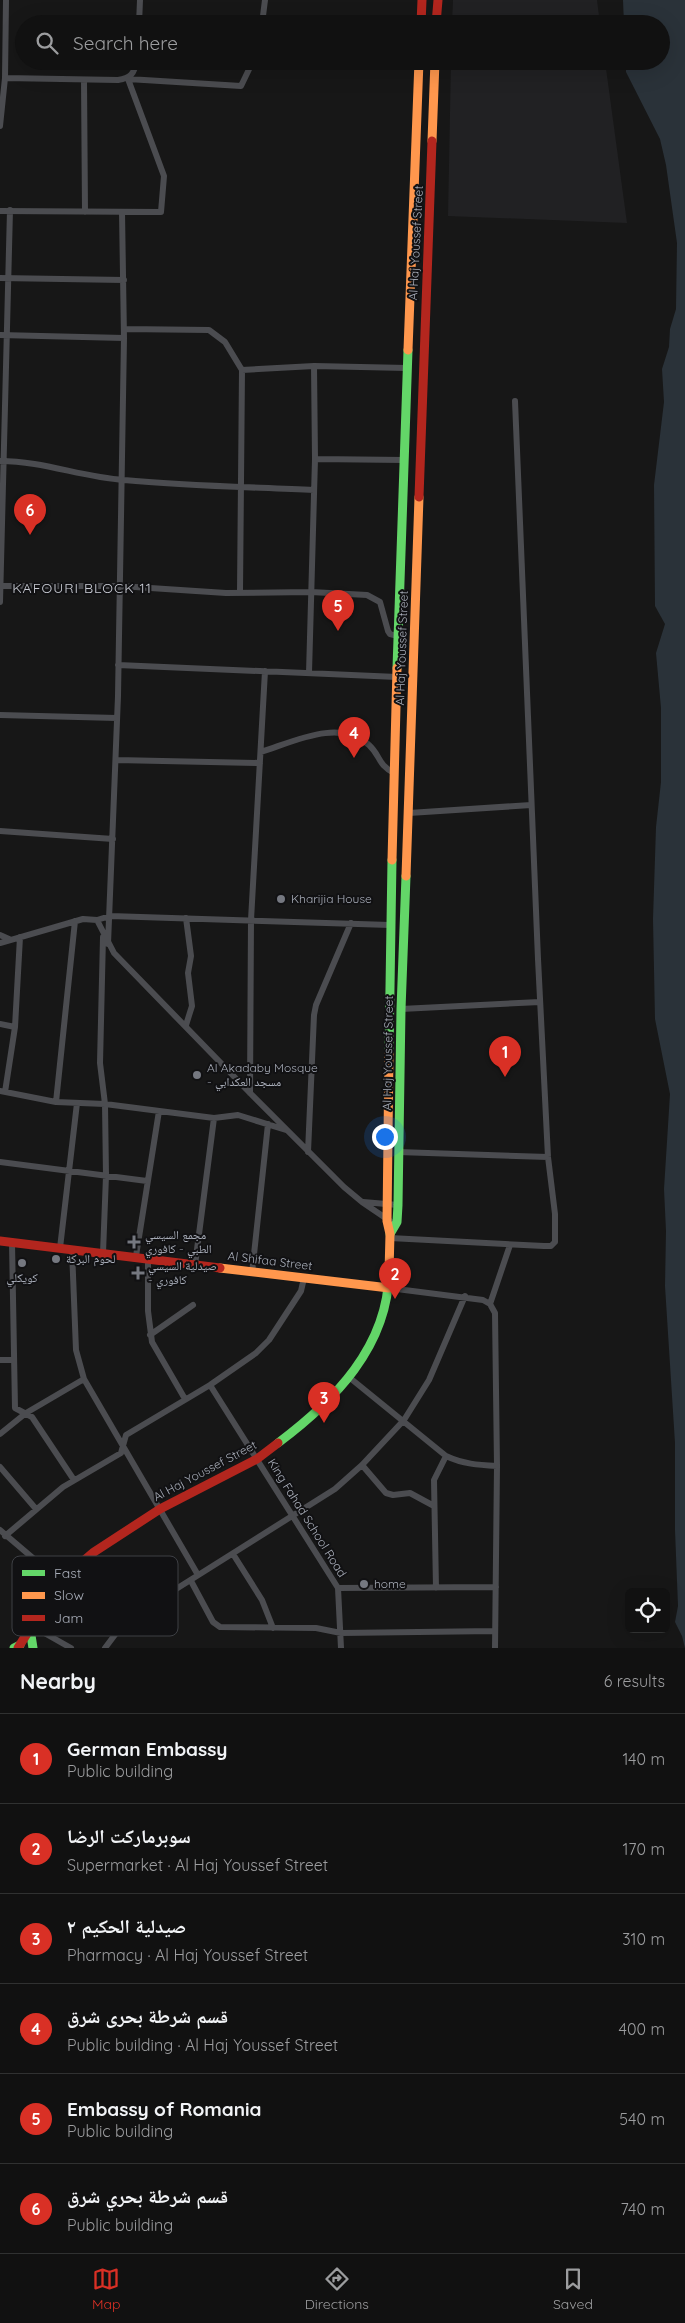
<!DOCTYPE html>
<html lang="en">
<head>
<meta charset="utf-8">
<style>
	body { margin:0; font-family:Quicksand,"Noto Naskh Arabic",sans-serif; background:#1e1f1f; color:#f1f3f6 }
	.controls { position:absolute; right:15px; bottom:15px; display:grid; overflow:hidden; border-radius:8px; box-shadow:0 5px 20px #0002 }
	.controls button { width:45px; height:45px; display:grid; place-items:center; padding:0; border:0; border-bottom:1px solid #303131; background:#111; color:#f1f3f6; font:25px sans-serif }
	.you { position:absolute; left:384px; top:1136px; width:18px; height:18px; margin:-12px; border:4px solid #fff; border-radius:50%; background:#1a73e8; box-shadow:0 0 0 8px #1a73e833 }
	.badge { display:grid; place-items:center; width:32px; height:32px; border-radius:50%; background:#d93025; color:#fff; font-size:16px; font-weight:700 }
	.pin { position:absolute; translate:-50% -41px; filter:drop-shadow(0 1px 2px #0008) }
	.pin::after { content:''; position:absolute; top:26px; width:18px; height:15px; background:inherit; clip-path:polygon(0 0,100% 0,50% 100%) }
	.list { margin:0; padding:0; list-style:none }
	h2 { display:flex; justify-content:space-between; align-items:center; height:65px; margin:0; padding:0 20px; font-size:21px }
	h2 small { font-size:16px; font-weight:400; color:#9c9d9f }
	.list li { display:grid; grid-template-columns:32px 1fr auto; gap:15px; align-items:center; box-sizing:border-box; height:90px; padding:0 20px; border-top:1px solid #303131 }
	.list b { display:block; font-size:19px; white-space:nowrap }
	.list p { margin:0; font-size:16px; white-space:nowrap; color:#9c9d9f }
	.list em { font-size:16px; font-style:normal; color:#9c9d9f }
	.icon { flex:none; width:28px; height:28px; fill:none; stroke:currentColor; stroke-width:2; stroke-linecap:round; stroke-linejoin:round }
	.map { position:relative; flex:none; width:685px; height:1648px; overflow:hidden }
	.search { position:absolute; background:#111; box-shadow:0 5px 20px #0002; left:15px; right:15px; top:15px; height:55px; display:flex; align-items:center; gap:12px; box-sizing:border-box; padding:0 18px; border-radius:28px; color:#9c9d9f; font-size:19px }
	.sheet { height:605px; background:#111 }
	nav { display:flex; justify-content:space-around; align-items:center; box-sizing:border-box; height:70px; border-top:1px solid #303131; background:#111; font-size:14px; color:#9c9d9f }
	nav a { display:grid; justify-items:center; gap:2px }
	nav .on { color:#d93025 }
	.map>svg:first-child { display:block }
	.built { fill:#212123 }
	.water { fill:#2a3239 }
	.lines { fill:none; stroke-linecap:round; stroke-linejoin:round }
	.street { stroke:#4b4c50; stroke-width:6 }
	.fast { stroke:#63d668; stroke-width:9 }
	.slow { stroke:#ff974d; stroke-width:9 }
	.jam { stroke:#b3261e; stroke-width:9 }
	.poi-dot { fill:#757880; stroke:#111113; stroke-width:2 }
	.labels { text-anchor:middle; stroke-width:4; stroke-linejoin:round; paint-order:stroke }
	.street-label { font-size:12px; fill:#a8adb8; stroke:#111113 }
	.poi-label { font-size:12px; fill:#a8adb8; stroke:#111113; text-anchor:start }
	.neighbourhood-label { font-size:14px; letter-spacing:1px; fill:#c9ccd4; stroke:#111113 }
	.key { fill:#111113; stroke:#3e4045; stroke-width:1 }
	.key-label { font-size:14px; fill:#a8adb8 }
</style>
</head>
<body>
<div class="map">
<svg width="685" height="1648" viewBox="0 0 685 1648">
	<rect width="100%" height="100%" fill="#171717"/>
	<path class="built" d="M453,0h144l3,24h-148z
		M451,61h154l22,162 -179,-7z"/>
	<path class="water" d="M623,0h62v1648l-3,-12 -7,-14 3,-16 -3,-76v-87l-10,-157 1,-55 -2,-42 6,-95 -15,-75 -2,-100 3,-92 5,-45v-74l-5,-55 9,-29 -10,-18 -1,-121 10,-83 -2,-33 7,-22 1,-18 6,-20 1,-66 -11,-78 -6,-26 -34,-67v-11h35v-37h-37z"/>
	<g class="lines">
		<path class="street" d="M139,24l1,-24
			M262,24l3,-24
			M5,78l113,2c12,-2 17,-6 18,-19
			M84,80l1,132
			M0,126l5,-48 1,-78
			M0,211l161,1 3,-36 -36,-97 113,7 12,-25
			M0,278l124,2
			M124,329l85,1 16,12 17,28 -2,222
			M0,335l124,3
			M242,370l72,-4 93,2
			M315,459l89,1
			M0,461c43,0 81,16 124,19 63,6 126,7 190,10
			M0,586h120l106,7 85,-1 56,3 13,7 8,29 2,3 8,2
			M0,602l10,-392
			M118,665l279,12
			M309,673l6,-214 -1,-93
			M0,715l117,3
			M261,752c32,-10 78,-34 108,-7 12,11 8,19 25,28
			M116,760l144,3
			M409,813l122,-8
			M0,831l113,8
			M186,918l5,38 -3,17 4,33 -6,19
			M97,920l13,-4 280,9
			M0,935l9,4
			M0,943l83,-24 14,1 17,33 136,140 94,94 18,15 28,19
			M108,944l10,-248 6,-358 -2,-126
			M401,1009l139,-7
			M0,1024l15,3
			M0,1091l56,11 49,2 109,14 24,-3 48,15
			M5,1092l10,-65 5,-90
			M250,1093l1,-173 14,-249
			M56,1102l19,-181
			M308,1152l6,-137 2,-10 35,-82
			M398,1152l150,5
			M0,1162l147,19
			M363,1202l35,3
			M390,1238l154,8h7l4,-4v-28l-7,-57 -10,-198 -23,-558
			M12,1243l3,165 17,9 42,63
			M60,1248l17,-145
			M72,1250l4,100 8,29 114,196
			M103,1253l3,-77 -1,-72 -5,-41 3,-126
			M136,1256l23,-145
			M148,1258v53l4,31 33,57
			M195,1265l19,-147
			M252,1273l16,-149
			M389,1288l94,12 7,4 5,9 2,153 -2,182
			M490,1304l20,-59
			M150,1335l43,-30
			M0,1360h14
			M350,1378l96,78 -12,24 2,108
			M210,1385l128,203 3,60
			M0,1434l26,-21 58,-34
			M446,1456c17,8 32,9 51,10
			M362,1465l24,28 7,2 17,-2 24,13
			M0,1467l36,42
			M0,1530l60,51
			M5,1536l58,-49 58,-34 5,-18 84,-50 46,-32 13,-13 32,-49 3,-13
			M233,1554l29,46 11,28
			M191,1581l22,41 7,5 96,1 25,5 154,-2
			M338,1588l158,-1
			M32,1626l39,22
			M105,1648l15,-20 45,-32 170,-107 27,-24 42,-45 25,-40 36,-84"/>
		<path class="fast" d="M397,668l11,-318
			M389,1051l3,-191
			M390,1234l7,-12 1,-17 3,-196 5,-133
			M278,1443c56,-42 110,-96 111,-171
			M30,1629l3,19
			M14,1648l6,-3"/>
		<path class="slow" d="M432,141l3,-80
			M408,350l11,-289
			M392,860l5,-192
			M406,876l13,-379
			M389,1051l-2,170 3,13 -1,38
			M220,1268l169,20"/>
		<path class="jam" d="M421,24l1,-24
			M436,24l2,-24
			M419,497l13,-356
			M0,1241l220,27
			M18,1648l42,-67 34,-29 66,-43 97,-50 21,-16"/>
	</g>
	<g class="poi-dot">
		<circle cx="281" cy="899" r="5"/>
		<circle cx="197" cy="1075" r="5"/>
		<path d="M131.5 1234.5h5v5h5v5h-5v5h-5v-5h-5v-5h5z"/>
		<circle cx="56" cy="1259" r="5"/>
		<circle cx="22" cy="1263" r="5"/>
		<path d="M135.5 1265.5h5v5h5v5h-5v5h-5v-5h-5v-5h5z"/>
		<circle cx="364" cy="1584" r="5"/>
	</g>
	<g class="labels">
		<g class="street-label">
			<text transform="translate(416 243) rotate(-87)" y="4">Al Haj Youssef Street</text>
			<text transform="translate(402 648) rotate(-88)" y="4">Al Haj Youssef Street</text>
			<text transform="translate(388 1053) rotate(-89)" y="4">Al Haj Youssef Street</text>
			<text transform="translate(270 1261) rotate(7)" y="4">Al Shifaa Street</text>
			<text transform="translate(205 1471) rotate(-28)" y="4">Al Haj Youssef Street</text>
			<text transform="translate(307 1518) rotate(58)" y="4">King Fahad School Road</text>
		</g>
		<g class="poi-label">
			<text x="291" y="903">Kharijia House</text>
			<text x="207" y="1072">Al Akadaby Mosque<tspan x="207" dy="14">- مسجد العكدابي</tspan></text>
			<text x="145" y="1239">مجمع السيسي<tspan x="145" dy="14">الطبي - كافوري</tspan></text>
			<text x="66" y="1263">لحوم البركة</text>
			<text x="148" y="1270">صيدلية السيسي<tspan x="148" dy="14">- كافوري</tspan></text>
			<text x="22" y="1282" text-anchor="middle">كويكلي</text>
			<text x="374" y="1588">home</text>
		</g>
		<g class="neighbourhood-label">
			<text x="82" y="593">KAFOURI BLOCK 11</text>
		</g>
	</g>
	<rect x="12" y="1556" width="166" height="80" rx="8" class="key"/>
	<rect x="22" y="1570" width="23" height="6" fill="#63d668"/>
	<rect x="22" y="1592" width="23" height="7" fill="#ff974d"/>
	<rect x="22" y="1615" width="23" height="6" fill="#b3261e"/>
	<g class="key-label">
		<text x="54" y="1578">Fast</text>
		<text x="54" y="1600">Slow</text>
		<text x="54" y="1623">Jam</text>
	</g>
</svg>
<div class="controls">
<button><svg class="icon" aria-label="locate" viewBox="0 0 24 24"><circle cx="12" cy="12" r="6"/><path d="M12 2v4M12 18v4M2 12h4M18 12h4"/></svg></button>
</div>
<div class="you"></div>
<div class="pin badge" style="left:505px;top:1077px">1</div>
<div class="pin badge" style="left:395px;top:1299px">2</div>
<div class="pin badge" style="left:324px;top:1423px">3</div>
<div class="pin badge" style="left:354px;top:758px">4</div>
<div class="pin badge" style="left:338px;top:631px">5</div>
<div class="pin badge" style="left:30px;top:535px">6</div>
<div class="search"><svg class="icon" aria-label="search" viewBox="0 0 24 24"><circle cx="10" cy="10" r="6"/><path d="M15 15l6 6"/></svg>Search here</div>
</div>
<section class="sheet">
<h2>Nearby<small>6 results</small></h2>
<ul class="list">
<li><span class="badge">1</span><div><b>German Embassy</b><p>Public building</p></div><em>140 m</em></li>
<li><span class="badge">2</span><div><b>سوبرماركت الرضا</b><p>Supermarket · Al Haj Youssef Street</p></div><em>170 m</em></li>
<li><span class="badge">3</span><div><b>صيدلية الحكيم ٢</b><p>Pharmacy · Al Haj Youssef Street</p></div><em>310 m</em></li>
<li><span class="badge">4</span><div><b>قسم شرطة بحرى شرق</b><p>Public building · Al Haj Youssef Street</p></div><em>400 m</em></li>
<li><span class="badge">5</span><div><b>Embassy of Romania</b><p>Public building</p></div><em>540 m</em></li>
<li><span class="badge">6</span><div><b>قسم شرطة بحري شرق</b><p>Public building</p></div><em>740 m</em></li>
</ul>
</section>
<nav>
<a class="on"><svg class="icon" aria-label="map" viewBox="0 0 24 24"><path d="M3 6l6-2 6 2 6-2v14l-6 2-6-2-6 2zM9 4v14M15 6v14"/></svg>Map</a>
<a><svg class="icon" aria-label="directions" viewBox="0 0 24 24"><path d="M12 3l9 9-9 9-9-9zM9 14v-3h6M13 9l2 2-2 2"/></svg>Directions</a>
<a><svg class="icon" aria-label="saved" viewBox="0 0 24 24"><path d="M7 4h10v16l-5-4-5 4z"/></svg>Saved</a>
</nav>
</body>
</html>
